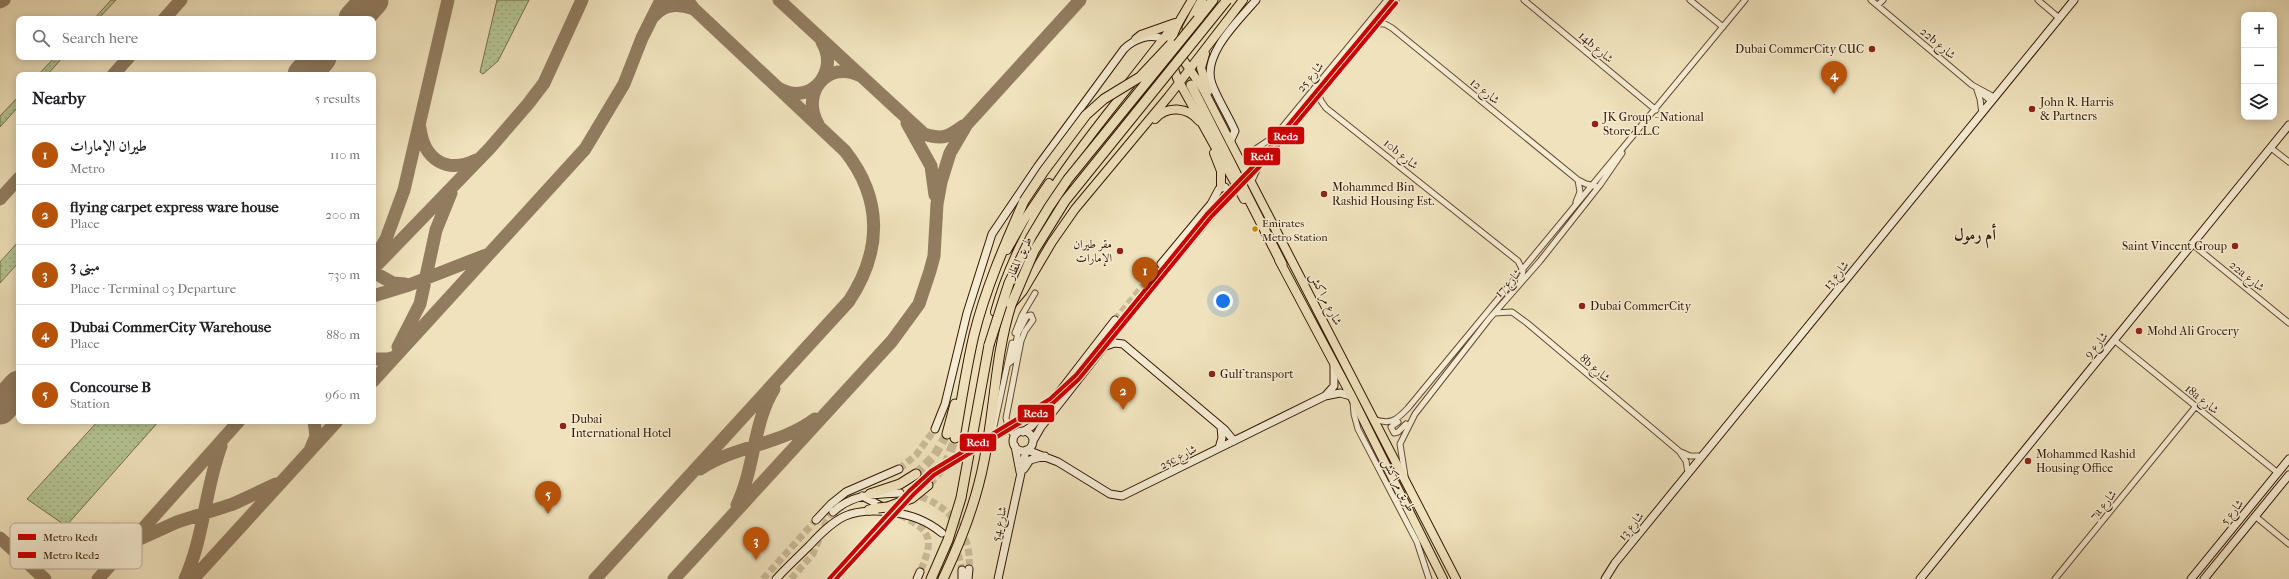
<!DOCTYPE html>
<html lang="en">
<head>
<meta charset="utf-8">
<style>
	body { margin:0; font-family:"IM FELL French Canon",Amiri,serif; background:#f6f6f6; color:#202124 }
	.controls { position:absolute; right:12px; top:12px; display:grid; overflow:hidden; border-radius:8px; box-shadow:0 2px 10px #0003 }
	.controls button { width:36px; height:36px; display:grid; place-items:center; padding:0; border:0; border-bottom:1px solid #e0e0e0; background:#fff; color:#202124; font:20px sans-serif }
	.you { position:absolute; left:1223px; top:301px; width:14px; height:14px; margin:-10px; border:3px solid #fff; border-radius:50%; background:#1a73e8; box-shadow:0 0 0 6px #1a73e833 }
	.badge { display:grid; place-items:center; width:26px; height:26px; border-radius:50%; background:#b45309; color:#fff; font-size:13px; font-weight:700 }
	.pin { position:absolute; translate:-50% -33px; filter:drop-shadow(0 1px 2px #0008) }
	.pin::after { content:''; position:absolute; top:21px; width:14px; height:12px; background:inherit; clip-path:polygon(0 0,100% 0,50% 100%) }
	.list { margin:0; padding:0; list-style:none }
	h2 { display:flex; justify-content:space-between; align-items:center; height:52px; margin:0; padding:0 16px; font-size:17px }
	h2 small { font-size:13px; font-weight:400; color:#757577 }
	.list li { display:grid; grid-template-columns:26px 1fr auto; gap:12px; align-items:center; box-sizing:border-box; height:60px; padding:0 16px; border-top:1px solid #e0e0e0 }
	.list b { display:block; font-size:15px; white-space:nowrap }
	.list p { margin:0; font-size:13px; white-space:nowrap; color:#757577 }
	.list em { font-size:13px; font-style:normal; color:#757577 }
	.icon { flex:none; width:22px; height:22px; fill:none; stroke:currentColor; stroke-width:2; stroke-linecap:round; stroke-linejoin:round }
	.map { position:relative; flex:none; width:2289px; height:579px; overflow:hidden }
	.search { position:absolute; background:#fff; box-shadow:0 2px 10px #0003; left:16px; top:16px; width:360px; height:44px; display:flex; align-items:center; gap:10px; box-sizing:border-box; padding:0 14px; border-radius:8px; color:#757577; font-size:15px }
	.panel { position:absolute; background:#fff; box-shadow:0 2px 10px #0003; left:16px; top:72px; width:360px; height:352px; border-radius:8px }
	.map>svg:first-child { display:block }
	.green { fill:url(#green-dots); stroke:#746e4c }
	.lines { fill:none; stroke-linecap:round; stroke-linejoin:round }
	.taxiway { stroke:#917c60; stroke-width:13 }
	.runway { stroke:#917c60; stroke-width:33 }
	.secondary-tunnel { stroke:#c9b997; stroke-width:7; stroke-dasharray:7 3.5; stroke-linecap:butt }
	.highway-tunnel { stroke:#c9b997; stroke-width:9; stroke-dasharray:9 4.5; stroke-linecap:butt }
	.street-casing { stroke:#624a31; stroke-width:7 }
	.secondary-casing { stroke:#331703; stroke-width:9 }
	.primary-casing { stroke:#331703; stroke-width:10 }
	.highway-casing { stroke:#331703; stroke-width:11 }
	.street { stroke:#f5ecd3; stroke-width:5 }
	.secondary { stroke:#f5ecd3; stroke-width:7 }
	.primary { stroke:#efe2bc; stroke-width:8 }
	.highway { stroke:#efe2bc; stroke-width:9 }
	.highway-bridge-casing { stroke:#331703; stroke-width:11; stroke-linecap:butt }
	.highway-bridge { stroke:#efe2bc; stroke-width:9 }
	.metro-1-casing { stroke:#f5ecd3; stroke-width:7 }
	.metro-2-casing { stroke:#f5ecd3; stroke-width:7 }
	.metro-1 { stroke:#c00; stroke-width:4 }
	.metro-2 { stroke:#c00; stroke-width:4 }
	.poi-dot { fill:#8f2418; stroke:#f5ecd3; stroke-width:1.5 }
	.bus-dot { fill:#d08901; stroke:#f5ecd3; stroke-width:1.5 }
	.labels { text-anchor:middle; stroke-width:3; stroke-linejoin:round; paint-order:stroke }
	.bus-label { font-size:11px; fill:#331703; stroke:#f5ecd3; text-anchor:start }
	.street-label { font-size:12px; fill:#331703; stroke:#f5ecd3 }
	.poi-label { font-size:12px; fill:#331703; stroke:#f5ecd3; text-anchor:start }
	.district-label { font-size:16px; font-weight:bold; fill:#331703; stroke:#f5ecd3 }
	.key { fill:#f5ecd3; stroke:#bbac95; stroke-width:1 }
	.key-label { font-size:11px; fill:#331703 }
	.line-badge { stroke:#f5ecd3; stroke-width:1.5 }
	.badge-label { font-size:11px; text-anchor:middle; font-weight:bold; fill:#fff }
</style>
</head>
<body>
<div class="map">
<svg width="2289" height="579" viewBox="0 0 2289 579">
	<defs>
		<pattern id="green-dots" width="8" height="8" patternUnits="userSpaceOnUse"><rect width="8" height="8" fill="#b5c494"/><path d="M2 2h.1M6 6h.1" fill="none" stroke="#9ca87e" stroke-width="1.8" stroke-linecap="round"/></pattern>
	</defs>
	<rect width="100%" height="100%" fill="#efe2bc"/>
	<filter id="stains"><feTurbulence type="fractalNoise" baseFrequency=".005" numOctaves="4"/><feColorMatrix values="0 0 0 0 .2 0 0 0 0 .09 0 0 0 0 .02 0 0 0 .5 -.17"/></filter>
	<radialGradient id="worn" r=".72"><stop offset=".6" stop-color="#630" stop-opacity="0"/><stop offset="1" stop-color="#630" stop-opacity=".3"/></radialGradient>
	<path class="green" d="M111,0h5l-18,19h-4z
		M497,0h32l-31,61 -15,13 -3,-2z
		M55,57h8l-16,18h-9z
		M19,96v10l-19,21v-11z
		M19,241v21l-19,21v-21z
		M98,421h61l-93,105 -39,-27z"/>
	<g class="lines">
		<path class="taxiway" d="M779,0l145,134c19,6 24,3 39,-8
			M0,2l4,-2
			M654,16c11,-13 25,-12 40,-7
			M164,19l17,-19
			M113,75l16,-18
			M780,89c31,17 60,-18 42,-47
			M907,123l24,43 4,29
			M818,124c-18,-31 10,-65 43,-48
			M420,128c4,32 27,46 56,32
			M0,199l19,-21
			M373,260l13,-21 18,-49 44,-190
			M373,269l117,-121 38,-44 16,-21 38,-83
			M373,272l20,11 12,1
			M373,296l36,-11 77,-30
			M398,347l22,-43 16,-74 15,-37
			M373,359h15l7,-2
			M373,381l212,-232 39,-65 18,-46 19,-38
			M311,448l5,-12 -2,-15
			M700,469c36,-24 81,-24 115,-50
			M737,505c18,-37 16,-83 37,-116
			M0,538l45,41
			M135,541l42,-19 56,-18 43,-20
			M98,579l141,-158
			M185,579c19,-42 20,-90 36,-133
			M193,579l144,-158
			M595,579l254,-278c33,-50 34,-102 -4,-150l-151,-142 -7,-9
			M674,579l218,-238 27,-37 11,-33 4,-15 3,-52 4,-22 9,-29 17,-29 113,-124"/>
		<path class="runway" d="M355,19l17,-19
			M304,75l16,-18
			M0,408l19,-21"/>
		<path class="secondary-tunnel" d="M1115,320l46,-56
			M1121,325l49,-60
			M899,469l17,-14 19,-26
			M900,493c41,2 73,35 69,76
			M900,515c33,17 34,24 20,57
			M946,537l12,16 4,17
			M763,579l53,-59
			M791,579l22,-25 13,-32 7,-10"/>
		<path class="highway-tunnel" d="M1185,33l-3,24 9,28
			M916,474l18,-18 13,-22
			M928,485l18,-21 9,-26"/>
		<defs>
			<path id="street" d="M1524,0l132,110
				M1690,0l33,27
				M1871,0l101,85 22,12
				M2038,0l21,18
				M1878,5l5,-5
				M1376,24h9l7,4 186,152 8,4 9,2
				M1977,90l3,9 2,15
				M1979,91l12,10
				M1318,93l3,8 5,7 192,153 5,10 -3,12
				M2271,148l18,14
				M1261,161l-6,-2 -1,-9 21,-14 112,-136
				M1251,183l10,-22 135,-161
				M1576,202l4,-10 -2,-12
				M2192,244l97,79
				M1495,313l17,-1 15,11 152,128 7,10 2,12
				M1015,333l7,-18 13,-22
				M2114,340l164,133
				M1008,364l4,-3 6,-28 9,-17 4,-1 2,5 -8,11 -4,10 -15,77 3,12 6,6
				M1353,402l1,12 4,15 59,113 12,37
				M1373,419c17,6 23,2 35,-11l337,-408
				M1398,422l-7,5 3,6 4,-1 8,-8
				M993,431l19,-88
				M1681,452l9,4h12
				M1405,476l-5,-32 15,-30 74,-95 51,-58 60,-76 22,-32
				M2255,516l34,28
				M2055,579l141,-173"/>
			<path id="secondary" d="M1230,142l5,-11c-7,-16 -17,-31 -23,-47 -11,-29 27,-64 44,-84
				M1161,264l50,-60 8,-15 6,-2 3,4 -1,7 -10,10 -47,57
				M1106,346l9,-3 8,1 102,86 9,11
				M1326,395l8,-9v-22
				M935,429l10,-25 22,-91 25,-79 46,-68 86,-117c10,-10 26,-16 39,-10
				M1013 441a10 10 0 1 1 20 0a10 10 0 1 1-20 0Z
				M1023,432l9,-6 8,-9 75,-97
				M1033,441l8,-14 80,-102
				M1015,446l5,26
				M1219,448l3,-10 -1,-11
				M1027,450l31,12 52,32 12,2 203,-100 15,-3 11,3
				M1024,469l6,-9 15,-4
				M862,496l23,12
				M833,512c19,-18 42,-18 67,-19
				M816,520l15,-16 15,-12 53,-23
				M962,570v9
				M776,579c10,-11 22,-22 33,-33 27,-29 41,-39 82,-34 20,3 35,8 51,21
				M917,579l3,-7
				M968,579l1,-10
				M998,579l28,-129
				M1605,579l10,-16 459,-563
				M1920,579l369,-454
				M2191,579l98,-120
				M2204,579l85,-104"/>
			<path id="primary" d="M1192,0c-19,32 -28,41 -15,78l67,121
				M1136,39l5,-4 34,-12
				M1163,39l17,16 23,34 253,490
				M1205,54l-4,14 7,23
				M1128,84l46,-59
				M1155,119c12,-14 33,-12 44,2
				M1214,153l7,18v16
				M1007,250l17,-30 25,-37
				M1279,260l74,139 90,180
				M1012,304l11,-13 29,-49 23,-33 94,-113 74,-96
				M995,312c24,-87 80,-159 136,-228"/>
			<path id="highway" d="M1198,19l15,-19
				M1187,28l15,-28
				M1191,85l91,179
				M947,434l8,-30
				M955,438c6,-34 11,-69 19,-103 11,-45 31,-91 50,-134
				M870,494l30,-10 16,-10
				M888,507l24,-9 16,-13
				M869,510l9,-2
				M931,579l17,-39 13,-42 28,-153
				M943,579c18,-38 33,-76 41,-118 11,-52 11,-105 27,-156"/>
		</defs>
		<use href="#street" class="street-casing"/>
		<use href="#secondary" class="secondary-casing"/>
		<use href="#primary" class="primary-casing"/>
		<use href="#highway" class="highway-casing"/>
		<use href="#street" class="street"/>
		<use href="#secondary" class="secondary"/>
		<use href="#primary" class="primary"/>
		<use href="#highway" class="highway"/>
		<defs>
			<path id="highway-bridge" d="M1024,201l20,-30 42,-56 18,-16 36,-22 31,-33
				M1011,305l23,-54 31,-50 162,-201
				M989,345l20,-62 22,-46 18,-30 19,-28 130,-160
				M878,508l10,-1"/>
		</defs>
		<use href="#highway-bridge" class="highway-bridge-casing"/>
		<use href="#highway-bridge" class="highway-bridge"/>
		<defs>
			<path id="metro-1" d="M829,579l80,-88 22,-20 119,-72 26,-24 131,-161 54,-56 131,-158"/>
			<path id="metro-2" d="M836,579l77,-84 21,-20 119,-72 26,-24 132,-162 54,-56 131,-158"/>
		</defs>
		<use href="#metro-1" class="metro-1-casing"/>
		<use href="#metro-2" class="metro-2-casing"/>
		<use href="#metro-1" class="metro-1"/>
		<use href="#metro-2" class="metro-2"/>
	</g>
	<g class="poi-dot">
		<circle cx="1872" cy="49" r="4"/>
		<circle cx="2032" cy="109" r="4"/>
		<circle cx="1595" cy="124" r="4"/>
		<circle cx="1324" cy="194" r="4"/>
		<circle cx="2235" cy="246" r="4"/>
		<circle cx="1120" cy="251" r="4"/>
		<circle cx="1582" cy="306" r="4"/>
		<circle cx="2139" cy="331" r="4"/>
		<circle cx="1212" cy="374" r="4"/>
		<circle cx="563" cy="426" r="4"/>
		<circle cx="2028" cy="461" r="4"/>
	</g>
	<circle class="bus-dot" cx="1255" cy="229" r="3.5"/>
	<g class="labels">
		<g class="bus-label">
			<text x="1262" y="227">Emirates<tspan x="1262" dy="14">Metro Station</tspan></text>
		</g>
		<g class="street-label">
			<text transform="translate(1938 43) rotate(40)" y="4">22b شارع</text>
			<text transform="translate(1596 47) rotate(40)" y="4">14b شارع</text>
			<text transform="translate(1310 77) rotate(-51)" y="4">شارع 25</text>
			<text transform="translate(1485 91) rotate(39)" y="4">شارع 12</text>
			<text transform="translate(1401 154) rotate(39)" y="4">10b شارع</text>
			<text transform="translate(1019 258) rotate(-65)" y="4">طريق المطار</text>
			<text transform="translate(1836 275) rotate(-51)" y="4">شارع 13</text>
			<text transform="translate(2247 276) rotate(39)" y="4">22a شارع</text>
			<text transform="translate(1508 283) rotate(-48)" y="4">شارع 17</text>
			<text transform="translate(1326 299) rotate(63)" y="4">شارع مراكش</text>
			<text transform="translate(2096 345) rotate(-51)" y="4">شارع 9</text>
			<text transform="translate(1595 368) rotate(41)" y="4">8b شارع</text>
			<text transform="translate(2202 399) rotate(39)" y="4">18a شارع</text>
			<text transform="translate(1178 457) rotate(-27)" y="4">25c شارع</text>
			<text transform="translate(1399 485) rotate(63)" y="4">طريق مراكش</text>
			<text transform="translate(2103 505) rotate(-51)" y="4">7a شارع</text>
			<text transform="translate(2232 512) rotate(-51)" y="4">شارع 5</text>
			<text transform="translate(999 524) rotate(-78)" y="4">شارع 54</text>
			<text transform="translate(1631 526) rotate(-51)" y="4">شارع 13</text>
		</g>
		<g class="poi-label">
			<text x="1864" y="53" text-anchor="end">Dubai CommerCity CUC</text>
			<text x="2040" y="106">John R. Harris<tspan x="2040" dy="14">&amp; Partners</tspan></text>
			<text x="1603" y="121">JK Group - National<tspan x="1603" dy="14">Store L.L.C</tspan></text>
			<text x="1332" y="191">Mohammed Bin<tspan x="1332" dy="14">Rashid Housing Est.</tspan></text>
			<text x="1112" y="248" text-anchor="end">مقر طيران<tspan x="1112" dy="14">الإمارات</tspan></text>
			<text x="2227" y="250" text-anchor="end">Saint Vincent Group</text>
			<text x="1590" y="310">Dubai CommerCity</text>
			<text x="2147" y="335">Mohd Ali Grocery</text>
			<text x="1220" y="378">Gulf transport</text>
			<text x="571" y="423">Dubai<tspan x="571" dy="14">International Hotel</tspan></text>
			<text x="2036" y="458">Mohammed Rashid<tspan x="2036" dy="14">Housing Office</tspan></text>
		</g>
		<g class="district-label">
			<text x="1975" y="240">أم رمول</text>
		</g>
	</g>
	<rect x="10" y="523" width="132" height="46" rx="6" class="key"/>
	<rect x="18" y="534" width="18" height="6" fill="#c00"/>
	<rect x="18" y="552" width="18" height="6" fill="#c00"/>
	<g class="key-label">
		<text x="43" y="541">Metro Red1</text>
		<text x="43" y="559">Metro Red2</text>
	</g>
	<g class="line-badge">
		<rect x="1267" y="126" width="38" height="19" rx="4" fill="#c00"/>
		<rect x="1243" y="147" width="38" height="19" rx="4" fill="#c00"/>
		<rect x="1017" y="404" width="38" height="19" rx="4" fill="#c00"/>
		<rect x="959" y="433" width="38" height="19" rx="4" fill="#c00"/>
	</g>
	<g class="badge-label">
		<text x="1286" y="140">Red2</text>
		<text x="1262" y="160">Red1</text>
		<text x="1036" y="417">Red2</text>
		<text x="978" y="446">Red1</text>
	</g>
	<rect width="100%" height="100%" filter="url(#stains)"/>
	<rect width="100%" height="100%" fill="url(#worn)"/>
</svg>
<div class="controls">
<button>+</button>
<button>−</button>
<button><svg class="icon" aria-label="layers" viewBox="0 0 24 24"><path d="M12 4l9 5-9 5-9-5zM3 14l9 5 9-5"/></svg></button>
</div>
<div class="you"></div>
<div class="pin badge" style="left:1145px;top:290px">1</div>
<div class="pin badge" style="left:1123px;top:410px">2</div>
<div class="pin badge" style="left:756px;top:560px">3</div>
<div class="pin badge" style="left:1834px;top:94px">4</div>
<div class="pin badge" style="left:548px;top:514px">5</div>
<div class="search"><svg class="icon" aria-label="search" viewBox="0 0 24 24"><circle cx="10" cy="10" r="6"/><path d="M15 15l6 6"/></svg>Search here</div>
<section class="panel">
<h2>Nearby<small>5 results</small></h2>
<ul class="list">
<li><span class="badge">1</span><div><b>طيران الإمارات</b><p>Metro</p></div><em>110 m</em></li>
<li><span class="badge">2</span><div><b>flying carpet express ware house</b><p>Place</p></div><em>200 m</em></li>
<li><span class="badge">3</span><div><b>مبنى 3</b><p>Place · Terminal 03 Departure</p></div><em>730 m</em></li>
<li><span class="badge">4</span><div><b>Dubai CommerCity Warehouse</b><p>Place</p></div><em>880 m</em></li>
<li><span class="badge">5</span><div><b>Concourse B</b><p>Station</p></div><em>960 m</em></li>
</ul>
</section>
</div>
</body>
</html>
